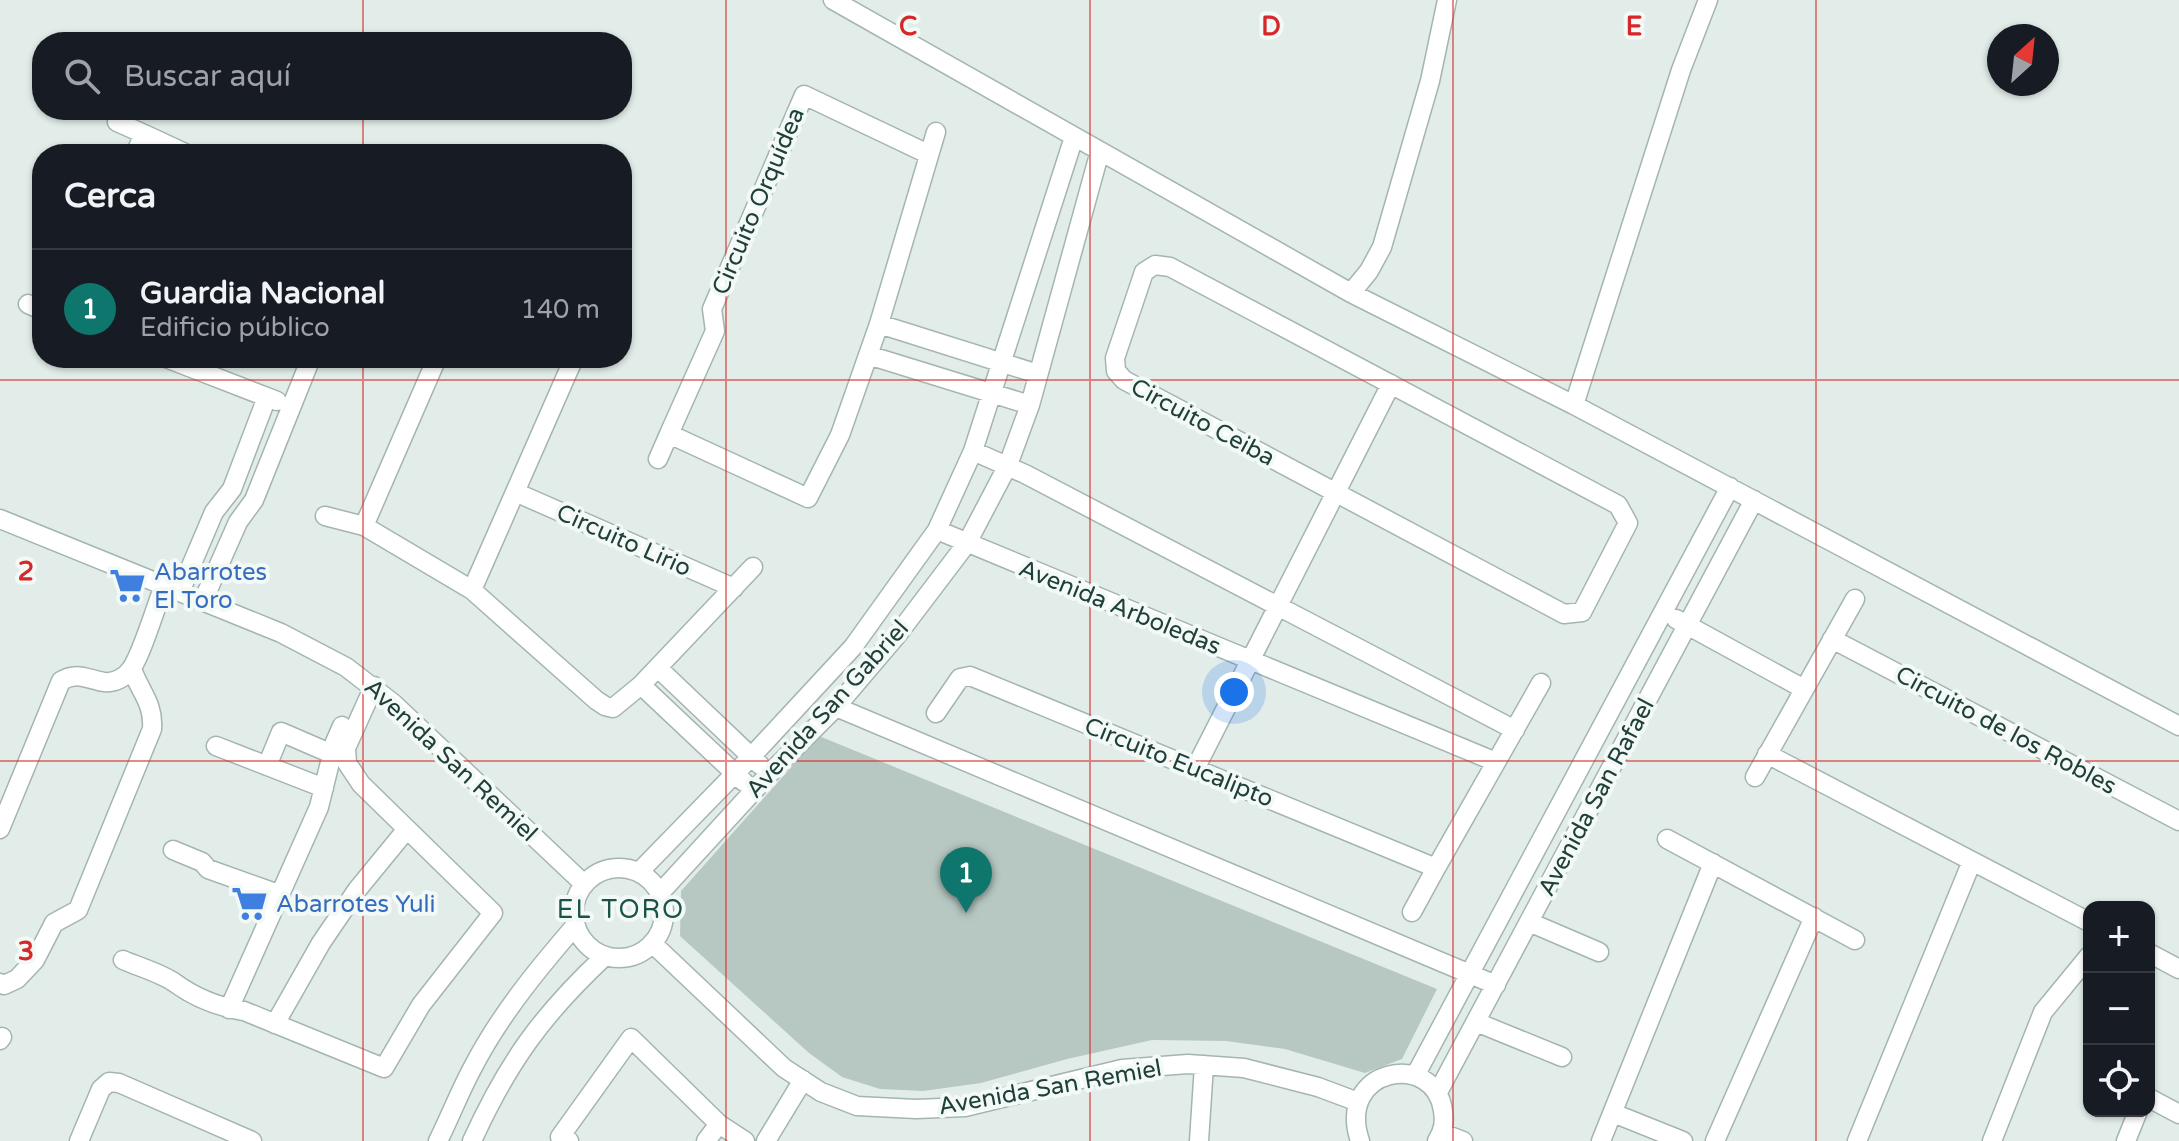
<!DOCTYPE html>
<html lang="es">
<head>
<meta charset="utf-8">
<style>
	body { margin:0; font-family:"Varela Round",sans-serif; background:#242831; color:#f1f3f6 }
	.controls { position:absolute; right:24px; bottom:24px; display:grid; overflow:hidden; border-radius:16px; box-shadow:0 2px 6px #0004 }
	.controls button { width:72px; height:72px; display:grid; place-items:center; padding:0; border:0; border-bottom:2px solid #363941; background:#171b24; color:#f1f3f6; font:40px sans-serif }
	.compass { position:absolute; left:1987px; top:24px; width:72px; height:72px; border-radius:50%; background:#171b24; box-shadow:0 2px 6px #0004; rotate:27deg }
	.you { position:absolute; left:1234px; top:692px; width:28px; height:28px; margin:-20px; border:6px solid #fff; border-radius:50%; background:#1a73e8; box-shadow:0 0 0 12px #1a73e833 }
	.badge { display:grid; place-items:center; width:52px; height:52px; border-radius:50%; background:#0f766e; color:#fff; font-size:26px; font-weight:700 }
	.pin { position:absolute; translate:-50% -66px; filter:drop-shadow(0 2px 4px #0008) }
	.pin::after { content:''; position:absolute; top:42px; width:28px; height:24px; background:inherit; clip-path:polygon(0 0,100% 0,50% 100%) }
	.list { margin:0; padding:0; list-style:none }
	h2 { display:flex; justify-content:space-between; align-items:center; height:104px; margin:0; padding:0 32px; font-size:34px }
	h2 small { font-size:26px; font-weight:400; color:#9ea1a6 }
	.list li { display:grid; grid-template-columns:52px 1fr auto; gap:24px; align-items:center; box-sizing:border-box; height:120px; padding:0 32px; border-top:2px solid #363941 }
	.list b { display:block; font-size:30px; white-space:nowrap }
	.list p { margin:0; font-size:26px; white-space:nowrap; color:#9ea1a6 }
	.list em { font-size:26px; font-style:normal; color:#9ea1a6 }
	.icon { flex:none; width:44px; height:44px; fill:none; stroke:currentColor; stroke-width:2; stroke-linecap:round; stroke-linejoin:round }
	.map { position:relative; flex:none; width:2179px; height:1141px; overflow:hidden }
	.search { position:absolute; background:#171b24; box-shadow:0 2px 6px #0004; left:32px; top:32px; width:600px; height:88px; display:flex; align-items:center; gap:20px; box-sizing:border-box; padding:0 28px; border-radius:32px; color:#9ea1a6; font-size:30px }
	.panel { position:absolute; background:#171b24; box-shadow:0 2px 6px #0004; left:32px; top:144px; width:600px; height:224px; border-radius:32px }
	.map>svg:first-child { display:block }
	.building { fill:#b7c8c2 }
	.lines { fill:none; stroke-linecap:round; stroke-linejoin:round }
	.minor-casing { stroke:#a4b5b1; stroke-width:21 }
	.minor { stroke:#fff; stroke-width:18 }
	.grid { fill:none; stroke:#d62828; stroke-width:2; stroke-opacity:0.55 }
	.labels { text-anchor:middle; stroke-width:8; stroke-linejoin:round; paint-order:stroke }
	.street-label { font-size:24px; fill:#203f39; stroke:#f2f9f6 }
	.shop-label { font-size:24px; fill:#366cbe; stroke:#f2f9f6; text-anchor:start }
	.neighbourhood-label { font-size:26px; letter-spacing:2px; fill:#1b5349; stroke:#f2f9f6 }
	.grid-label { font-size:26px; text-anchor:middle; font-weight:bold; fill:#d62828; stroke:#f2f9f6; stroke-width:8; stroke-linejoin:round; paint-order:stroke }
</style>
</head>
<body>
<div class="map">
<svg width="2179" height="1141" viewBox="0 0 2179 1141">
	<rect width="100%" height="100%" fill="#e2ede9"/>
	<path class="building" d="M819,736l618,253 -35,70 -37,14 -80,-24 -59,-8 -74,-1 -85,19 -86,24 -58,8 -43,-2 -38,-12 -33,-24 -129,-117 1,-45z"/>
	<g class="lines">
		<defs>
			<path id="minor" d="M833,0l518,293 223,112 605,321
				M117,122l27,12
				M135,154l9,-20 43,20
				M928,154l-124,-59 -92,214 3,22 -46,103 139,64 32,-63 39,-111 57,-192
				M1155,265l15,2 448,238 10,18 -46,89 -18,2 -440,-234 -8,-9 -1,-13 29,-86z
				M1351,293l18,-22 13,-24 48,-166 17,-81
				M28,304l14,6
				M879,324l159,50
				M868,355l162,50
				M166,358l111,43
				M1574,405l107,-335 27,-70
				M973,451l52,23 490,256
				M658,459l11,-25
				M515,492l219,96
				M325,516l39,10 108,64 124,110 9,6 8,2 28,-23 112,-118
				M0,519l281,114 65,34 48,37 190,180
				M364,526l73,-168
				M937,530l559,232
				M472,590l102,-232
				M180,592l34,-80 18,-23 35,-92
				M203,601l35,-79 16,-22 57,-142
				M1676,619l128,70
				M1832,639l347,182
				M658,668l102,97
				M641,685l103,97
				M836,707l660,278
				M936,713l24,-35 10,-2 466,192 105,-185
				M216,746l108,42
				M1767,754l322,168
				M267,766l14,-34 51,22
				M1195,769l196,-385
				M1755,777l100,-178
				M0,829l61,-148c16,-10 26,-2 43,1 10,1 21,-4 27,-13 10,-13 26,-65 33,-84
				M1667,839l188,101
				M173,850l29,12 6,7 73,26
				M574 913a45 45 0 1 1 90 0a45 45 0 1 1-90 0Z
				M639,872l112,-115 102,-110 84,-117 36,-79 101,-314
				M660,893l109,-119 67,-67 62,-73 69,-91 41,-78 22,-60 70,-254
				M1412,912l24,-44
				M1529,922l70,30
				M652,943l132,125 37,24 36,14 59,3 49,-2 157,-38 66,-5 56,4 74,19 40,15
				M2149,953l30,16
				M123,960c16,7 38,13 52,23 22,16 43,24 69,28l140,57 37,-63 72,-92 -132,-129 -14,-21 -1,-15 28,-62
				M0,983l4,2 13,-6 18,-19 19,-37 24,-13 74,-181c2,-26 -12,-37 -20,-60
				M229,1009l90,-202 16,-65 7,-16
				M1476,1022l86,35
				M275,1024l46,-81 36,-53 50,-61
				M0,1040l2,-3
				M1415,1076l315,-589
				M1437,1094l317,-594
				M2149,1098l30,16
				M1613,1113l70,28
				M1442,1133l21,8
				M79,1141l22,-52 8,-7 10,1 133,58
				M438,1141c12,-24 22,-50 35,-74 27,-52 64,-97 102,-141
				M472,1141c36,-79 70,-126 133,-185
				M569,1141l-9,-4 71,-99 88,86 26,17
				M706,1141l13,-17
				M766,1141l37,-61
				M1199,1141l5,-76
				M1360,1141c-25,-74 75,-91 83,-30 2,12 0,20 -6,30
				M1601,1141l112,-278
				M1715,1141l99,-224
				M1857,1141l115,-280
				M1992,1141l51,-129 46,-56
				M2126,1141l12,-30"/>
		</defs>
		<use href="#minor" class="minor-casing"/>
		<use href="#minor" class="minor"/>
	</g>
	<path class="grid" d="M363,0v42M726,0v1141M1090,0v1141M1453,0v1141M1816,0v1141M363,110v44M363,358v783M0,380h2179M0,761h2179"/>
	<defs>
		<symbol id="supermarket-bare" viewBox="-9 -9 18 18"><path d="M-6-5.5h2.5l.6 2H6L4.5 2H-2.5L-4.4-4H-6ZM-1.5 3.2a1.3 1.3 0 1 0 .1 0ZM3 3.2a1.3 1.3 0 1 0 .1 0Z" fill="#3f7fe0" stroke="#f2f9f6" stroke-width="2.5" paint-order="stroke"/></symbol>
	</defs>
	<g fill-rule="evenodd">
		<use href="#supermarket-bare" x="102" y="560" width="51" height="51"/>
		<use href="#supermarket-bare" x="224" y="878" width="51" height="51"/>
	</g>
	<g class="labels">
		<g class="street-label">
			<text transform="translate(758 201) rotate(-67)" y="8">Circuito Orquídea</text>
			<text transform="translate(1203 422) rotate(28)" y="8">Circuito Ceiba</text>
			<text transform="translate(624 540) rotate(24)" y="8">Circuito Lirio</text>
			<text transform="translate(1120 607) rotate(22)" y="8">Avenida Arboledas</text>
			<text transform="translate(827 709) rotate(-48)" y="8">Avenida San Gabriel</text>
			<text transform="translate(2006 730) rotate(28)" y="8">Circuito de los Robles</text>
			<text transform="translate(451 760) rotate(43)" y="8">Avenida San Remiel</text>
			<text transform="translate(1179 762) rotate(22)" y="8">Circuito Eucalipto</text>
			<text transform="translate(1596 797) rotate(-62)" y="8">Avenida San Rafael</text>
			<text transform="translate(1050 1087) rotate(-10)" y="8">Avenida San Remiel</text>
		</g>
		<g class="shop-label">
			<text x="154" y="580">Abarrotes<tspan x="154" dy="28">El Toro</tspan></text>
			<text x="276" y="912">Abarrotes Yuli</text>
		</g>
		<g class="neighbourhood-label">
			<text x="621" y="918">EL TORO</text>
		</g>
	</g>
	<g class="grid-label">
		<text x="908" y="35">C</text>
		<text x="1271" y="35">D</text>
		<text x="1634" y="35">E</text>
		<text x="26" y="580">2</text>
		<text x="26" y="960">3</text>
	</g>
</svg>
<div class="controls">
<button>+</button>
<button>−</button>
<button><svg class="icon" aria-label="locate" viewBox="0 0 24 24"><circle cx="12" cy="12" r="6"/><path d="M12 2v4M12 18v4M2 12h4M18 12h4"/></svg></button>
</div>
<svg class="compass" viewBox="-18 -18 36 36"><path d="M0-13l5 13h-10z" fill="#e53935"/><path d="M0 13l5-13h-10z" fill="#9ea1a6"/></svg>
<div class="you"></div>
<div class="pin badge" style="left:966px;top:913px">1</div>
<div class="search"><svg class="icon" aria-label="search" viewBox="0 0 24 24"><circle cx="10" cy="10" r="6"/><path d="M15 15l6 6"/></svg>Buscar aquí</div>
<section class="panel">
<h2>Cerca<small></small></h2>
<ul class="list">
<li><span class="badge">1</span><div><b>Guardia Nacional</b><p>Edificio público</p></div><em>140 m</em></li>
</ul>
</section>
</div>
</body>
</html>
